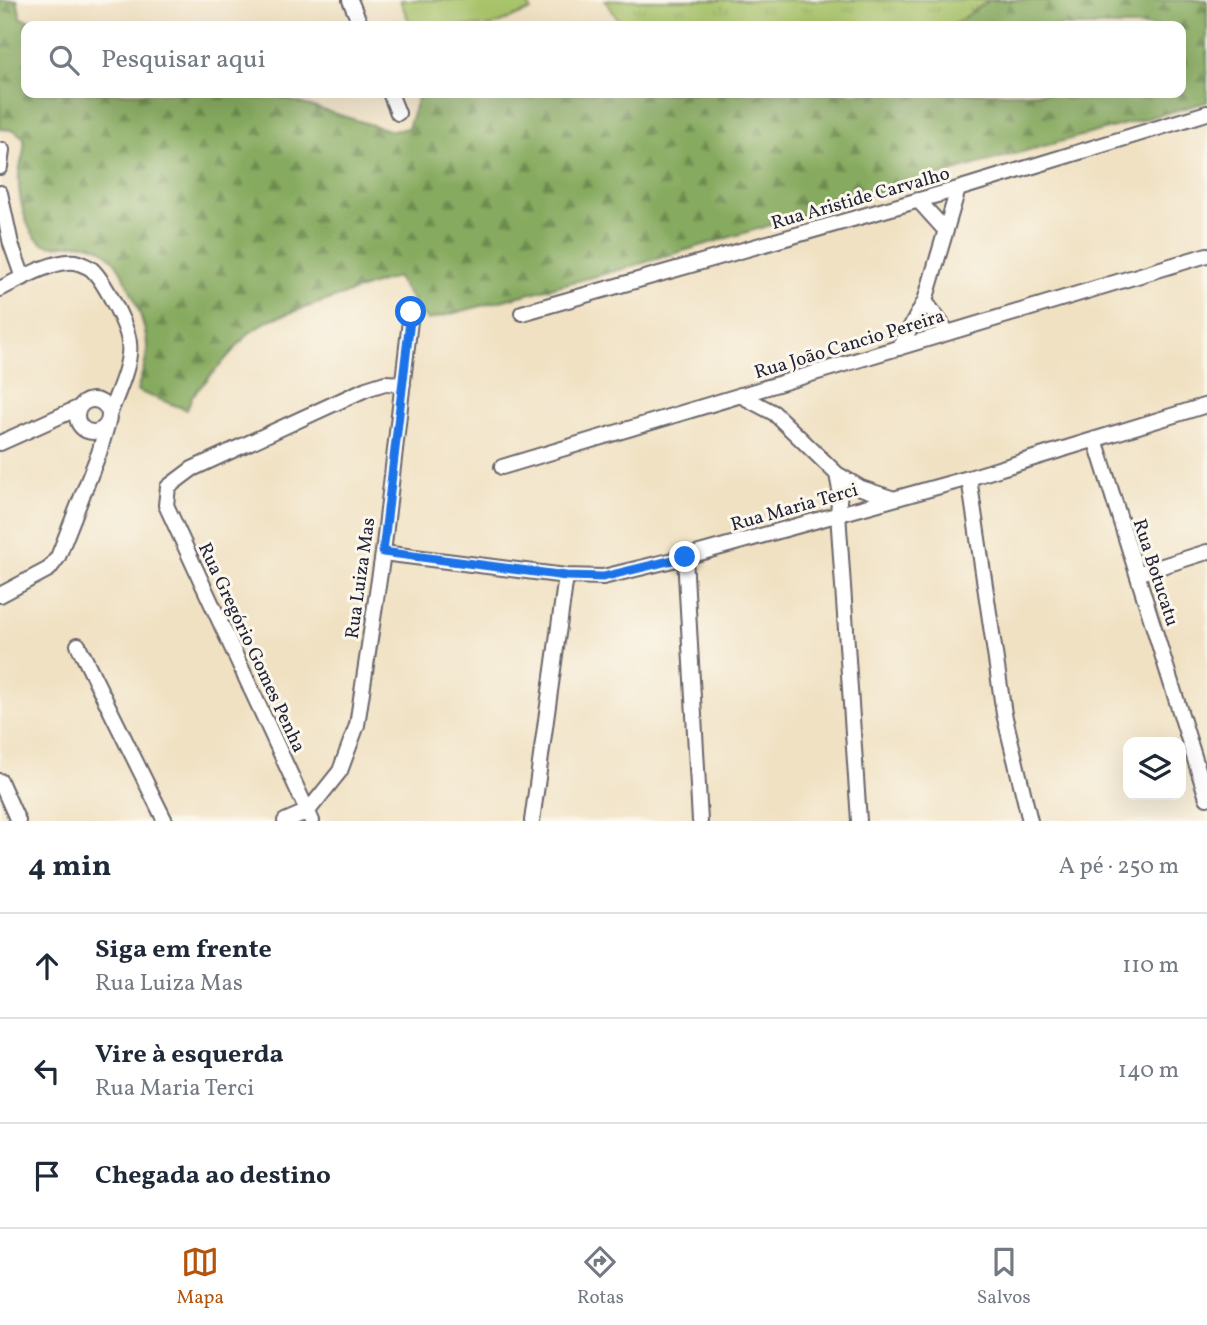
<!DOCTYPE html>
<html lang="pt">
<head>
<meta charset="utf-8">
<style>
	body { margin:0; font-family:Vollkorn,serif; background:#f2f2f3; color:#1f2937 }
	.controls { position:absolute; right:21px; bottom:21px; display:grid; overflow:hidden; border-radius:14px; box-shadow:0 7px 28px #0002 }
	.controls button { width:63px; height:63px; display:grid; place-items:center; padding:0; border:0; border-bottom:2px solid #e0e1e3; background:#fff; color:#1f2937; font:35px sans-serif }
	.stop { position:absolute; width:21px; height:21px; margin:-16px; border:5px solid #1a73e8; border-radius:50%; background:#fff }
	.stop.end { background:#1a73e8; border-color:#fff; box-shadow:0 2px 7px #0008 }
	.list { margin:0; padding:0; list-style:none }
	h2 { display:flex; justify-content:space-between; align-items:center; height:91px; margin:0; padding:0 28px; font-size:30px }
	h2 small { font-size:23px; font-weight:400; color:#747a83 }
	.list li { display:grid; grid-template-columns:46px 1fr auto; gap:21px; align-items:center; box-sizing:border-box; height:105px; padding:0 28px; border-top:2px solid #e0e1e3 }
	.list b { display:block; font-size:26px; white-space:nowrap }
	.list p { margin:0; font-size:23px; white-space:nowrap; color:#747a83 }
	.list em { font-size:23px; font-style:normal; color:#747a83 }
	.icon { flex:none; width:38px; height:38px; fill:none; stroke:currentColor; stroke-width:2; stroke-linecap:round; stroke-linejoin:round }
	.map { position:relative; flex:none; width:1207px; height:821px; overflow:hidden }
	.search { position:absolute; background:#fff; box-shadow:0 7px 28px #0002; left:21px; right:21px; top:21px; height:77px; display:flex; align-items:center; gap:18px; box-sizing:border-box; padding:0 24px; border-radius:14px; color:#747a83; font-size:26px }
	.sheet { height:406px; background:#fff }
	nav { display:flex; justify-content:space-around; align-items:center; box-sizing:border-box; height:98px; border-top:2px solid #e0e1e3; background:#fff; font-size:19px; color:#747a83 }
	nav a { display:grid; justify-items:center; gap:4px }
	nav .on { color:#b45309 }
	.map>svg:first-child { display:block }
	.forest { fill:url(#forest-firs); stroke:#54664c; stroke-width:2 }
	.park { fill:url(#park-tufts); stroke:#667352; stroke-width:2 }
	.garden { fill:#a9c46a; stroke:#667352; stroke-width:2 }
	.lines { fill:none; stroke-linecap:round; stroke-linejoin:round }
	.minor-casing { stroke:#6a656a; stroke-width:18 }
	.minor { stroke:#fff; stroke-width:14 }
	.route { stroke:#1a73e8; stroke-width:9 }
	.labels { text-anchor:middle; stroke-width:6; stroke-linejoin:round; paint-order:stroke }
	.street-label { font-size:19px; fill:#22223b; stroke:#fbf7ec }
</style>
</head>
<body>
<div class="map">
<svg width="1207" height="821" viewBox="0 0 1207 821">
	<defs>
		<pattern id="forest-firs" width="22" height="20" patternUnits="userSpaceOnUse" patternTransform="scale(1.75)"><rect width="22" height="20" fill="#86aa5e"/><path d="M5 1l3.5 6h-7zM16 11l3.5 6h-7z" fill="#6d8a4f"/></pattern>
		<pattern id="park-tufts" width="24" height="20" patternUnits="userSpaceOnUse" patternTransform="scale(1.75)"><rect width="24" height="20" fill="#a9c46a"/><path d="M3 7l-1-3M5 7V3M7 7l1-3M15 17l-1-3M17 17v-4M19 17l1-3" fill="none" stroke="#91a85d"/></pattern>
	</defs>
	<rect width="100%" height="100%" fill="#fbf7ec"/>
	<filter id="ink" filterUnits="userSpaceOnUse"><feTurbulence type="fractalNoise" baseFrequency=".0143" numOctaves="2"/><feDisplacementMap in="SourceGraphic" scale="14" xChannelSelector="R" yChannelSelector="G"/><feConvolveMatrix kernelMatrix="1 2 1 2 8 2 1 2 1" color-interpolation-filters="sRGB"/></filter>
	<filter id="wash" filterUnits="userSpaceOnUse"><feTurbulence type="fractalNoise" baseFrequency=".00686" numOctaves="4" result="noise"/><feDisplacementMap in="SourceGraphic" scale="28" xChannelSelector="R" yChannelSelector="G"/><feGaussianBlur stdDeviation="1.57" result="paint"/><feColorMatrix in="noise" values="0 0 0 0 0 0 0 0 0 0 0 0 0 0 0 0 0 1.4 0 .05"/><feComposite in="paint" operator="in"/></filter>
	<g filter="url(#wash)">
		<rect width="100%" height="100%" fill="#f0e1c2"/>
		<path class="forest" d="M0,0h17l4,18 27,8h-22v67h241l125,38 16,-3 10,-31 11,-4h752v-67h-229l37,-26h218v102l-233,63 -355,105 -192,50 -31,-43 -127,43 -21,14 -56,62 -5,14 -50,-19c3,-13 10,-28 10,-42 1,-23 -23,-83 -42,-97 -3,-3 -10,-5 -14,-7 -20,-6 -40,10 -56,-8 -12,-15 -17,-44 -16,-62 1,-14 7,-23 5,-37l-10,-8 -14,-1z"/>
		<path class="park" d="M605,0h384l-37,26h-321l-14,-8z"/>
		<path class="garden" d="M400,0h126l5,10 -39,16h-81z"/>
	</g>
	<g filter="url(#ink)">
		<g class="lines">
			<defs>
				<path id="minor" d="M350,0l11,26
					M390,93l8,20
					M0,167l2,-17
					M0,193l11,51 12,34
					M918,200l28,31
					M0,289c18,-9 55,-30 75,-27 4,1 11,4 15,6 13,10 38,59 39,75 3,21 -13,53 -20,72
					M925,301l23,32
					M522,313l436,-124 249,-76
					M899,348l26,-47 33,-112
					M740,395l34,18 63,61 3,16 -2,23 21,308
					M77 416a16 16 0 1 1 32 0a16 16 0 1 1-32 0Z
					M1095,439l112,359
					M0,443l78,-35
					M502,467l705,-212
					M837,474l24,14 30,10
					M969,478l35,236 26,107
					M383,553l183,23 37,1 82,-20 284,-79 238,-73
					M685,557l15,264
					M1137,574l70,-22
					M0,595l49,-26 9,-12 41,-104 9,-31
					M78,645l87,176
					M0,781l18,40
					M285,821l23,-10 32,-40 17,-46 26,-172 28,-241
					M312,821l-146,-316 2,-18 24,-18 174,-80 19,-6 18,1
					M532,821l34,-245"/>
			</defs>
			<use href="#minor" class="minor-casing"/>
			<use href="#minor" class="minor"/>
		</g>
	</g>
	<g class="lines" filter="url(#ink)">
		<path class="route" d="M411,312l-28,240 183,24 37,1 82,-20"/>
	</g>
	<g class="labels">
		<g class="street-label">
			<text transform="translate(860 197) rotate(-16)" y="7">Rua Aristide Carvalho</text>
			<text transform="translate(849 343) rotate(-17)" y="7">Rua João Cancio Pereira</text>
			<text transform="translate(794 506) rotate(-16)" y="7">Rua Maria Terci</text>
			<text transform="translate(1157 572) rotate(72)" y="7">Rua Botucatu</text>
			<text transform="translate(359 578) rotate(-82)" y="7">Rua Luiza Mas</text>
			<text transform="translate(253 647) rotate(65)" y="7">Rua Gregório Gomes Penha</text>
		</g>
	</g>
</svg>
<div class="controls">
<button><svg class="icon" aria-label="layers" viewBox="0 0 24 24"><path d="M12 4l9 5-9 5-9-5zM3 14l9 5 9-5"/></svg></button>
</div>
<div class="stop" style="left:411px;top:312px"></div>
<div class="stop end" style="left:685px;top:557px"></div>
<div class="search"><svg class="icon" aria-label="search" viewBox="0 0 24 24"><circle cx="10" cy="10" r="6"/><path d="M15 15l6 6"/></svg>Pesquisar aqui</div>
</div>
<section class="sheet">
<h2>4 min<small>A pé · 250 m</small></h2>
<ul class="list">
<li><svg class="icon" aria-label="ahead" viewBox="0 0 24 24"><path d="M12 20V5M6 11l6-6 6 6"/></svg><div><b>Siga em frente</b><p>Rua Luiza Mas</p></div><em>110 m</em></li>
<li><svg class="icon" aria-label="left" viewBox="0 0 24 24"><path d="M17 20v-9H6M10 6l-5 5 5 5"/></svg><div><b>Vire à esquerda</b><p>Rua Maria Terci</p></div><em>140 m</em></li>
<li><svg class="icon" aria-label="arrive" viewBox="0 0 24 24"><path d="M6 21V4h12l-3 4 3 4H6"/></svg><div><b>Chegada ao destino</b></div></li>
</ul>
</section>
<nav>
<a class="on"><svg class="icon" aria-label="map" viewBox="0 0 24 24"><path d="M3 6l6-2 6 2 6-2v14l-6 2-6-2-6 2zM9 4v14M15 6v14"/></svg>Mapa</a>
<a><svg class="icon" aria-label="directions" viewBox="0 0 24 24"><path d="M12 3l9 9-9 9-9-9zM9 14v-3h6M13 9l2 2-2 2"/></svg>Rotas</a>
<a><svg class="icon" aria-label="saved" viewBox="0 0 24 24"><path d="M7 4h10v16l-5-4-5 4z"/></svg>Salvos</a>
</nav>
</body>
</html>
